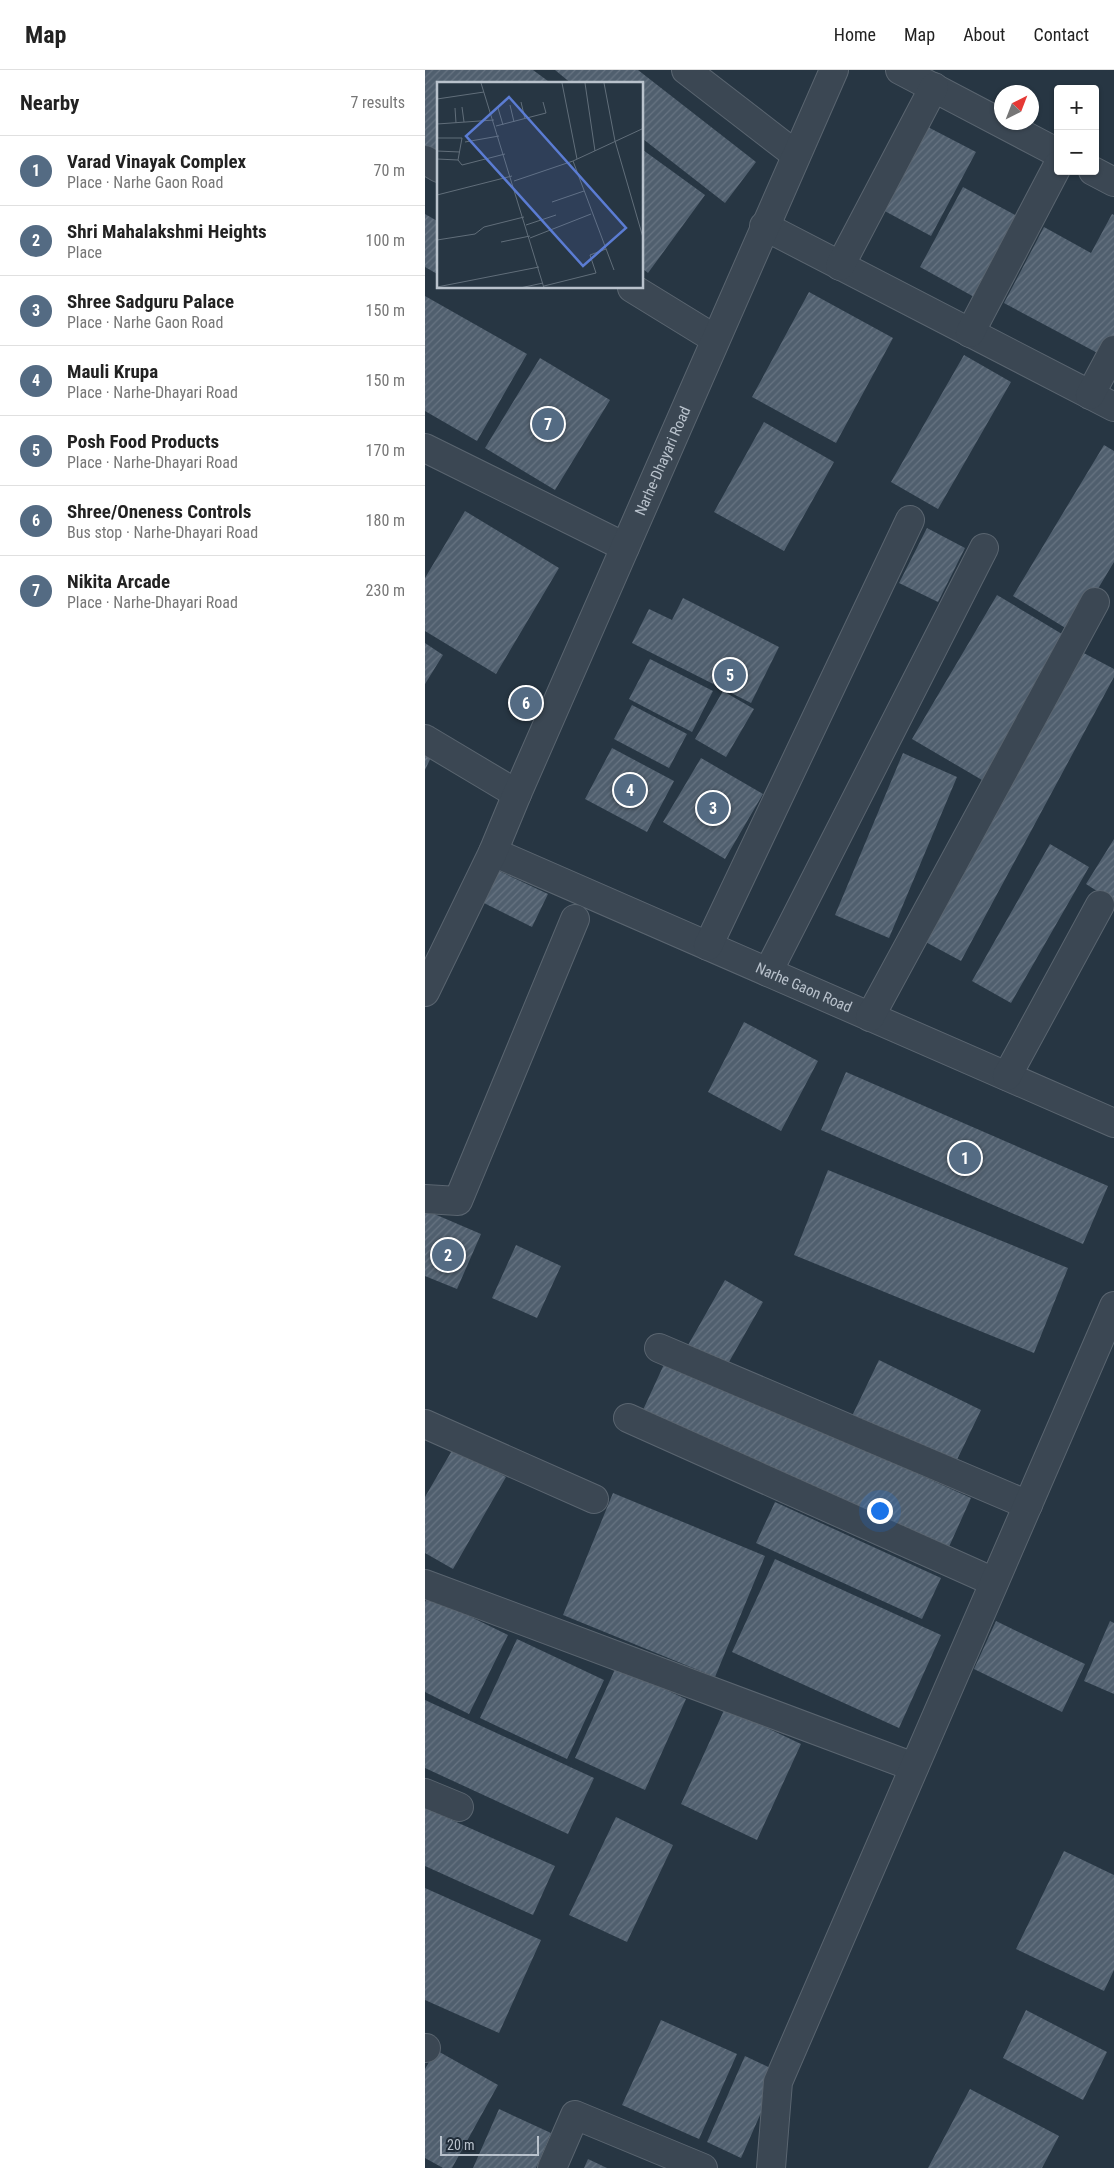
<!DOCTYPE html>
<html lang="en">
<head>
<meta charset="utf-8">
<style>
	body { margin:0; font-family:"Roboto Condensed",sans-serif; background:#f6f6f6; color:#222 }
	.controls { position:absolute; right:15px; top:15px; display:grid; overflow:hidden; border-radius:5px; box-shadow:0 1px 4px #0004 }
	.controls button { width:45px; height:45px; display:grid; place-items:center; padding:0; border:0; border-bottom:1px solid #e0e0e0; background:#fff; color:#222; font:25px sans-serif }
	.compass { position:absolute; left:569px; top:15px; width:45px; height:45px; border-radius:50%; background:#fff; box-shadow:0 1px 4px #0004; rotate:42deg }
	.scale { position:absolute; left:15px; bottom:12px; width:99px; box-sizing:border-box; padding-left:5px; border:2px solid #b9c2cc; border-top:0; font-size:14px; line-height:18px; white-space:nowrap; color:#b9c2cc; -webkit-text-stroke:4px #202c38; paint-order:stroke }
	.you { position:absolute; left:454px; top:1440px; width:18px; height:18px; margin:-12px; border:4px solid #fff; border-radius:50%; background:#1a73e8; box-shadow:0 0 0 8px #1a73e833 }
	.badge { display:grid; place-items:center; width:32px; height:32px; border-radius:50%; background:#546b83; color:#fff; font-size:16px; font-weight:700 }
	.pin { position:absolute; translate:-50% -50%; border:2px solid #fff; box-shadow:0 1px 5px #0006 }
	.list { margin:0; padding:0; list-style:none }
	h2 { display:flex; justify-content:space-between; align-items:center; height:65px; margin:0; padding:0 20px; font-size:21px }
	h2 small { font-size:16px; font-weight:400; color:#767676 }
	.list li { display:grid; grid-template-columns:32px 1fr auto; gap:15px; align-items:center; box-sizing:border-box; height:70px; padding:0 20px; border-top:1px solid #e0e0e0 }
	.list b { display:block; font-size:19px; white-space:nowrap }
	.list p { margin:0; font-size:16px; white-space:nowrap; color:#767676 }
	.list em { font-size:16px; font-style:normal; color:#767676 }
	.map { position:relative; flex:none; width:689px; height:2098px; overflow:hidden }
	header { display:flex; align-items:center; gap:30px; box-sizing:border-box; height:70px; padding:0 25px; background:#fff; border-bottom:1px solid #e0e0e0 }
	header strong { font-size:24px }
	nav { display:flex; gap:28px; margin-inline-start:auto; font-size:18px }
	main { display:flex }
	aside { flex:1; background:#fff }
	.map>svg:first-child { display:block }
	.building { fill:url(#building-hatch) }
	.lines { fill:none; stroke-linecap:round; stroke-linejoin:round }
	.minor-casing { stroke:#5a6570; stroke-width:30 }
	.minor { stroke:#3b4753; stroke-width:28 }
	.labels { text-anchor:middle; stroke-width:4; stroke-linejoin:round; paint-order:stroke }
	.street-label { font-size:15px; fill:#b9c2cc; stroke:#202c38 }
	.inset-road { fill:none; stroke:#616e7a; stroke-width:1 }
	.view { fill:#5b7cd3; fill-opacity:0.15; stroke:#5b7cd3; stroke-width:2.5 }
	.inset-edge { fill:none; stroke:#b9c2cc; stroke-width:2.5 }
</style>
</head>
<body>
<header>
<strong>Map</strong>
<nav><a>Home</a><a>Map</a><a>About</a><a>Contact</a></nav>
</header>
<main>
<aside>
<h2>Nearby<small>7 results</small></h2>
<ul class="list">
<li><span class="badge">1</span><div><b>Varad Vinayak Complex</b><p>Place · Narhe Gaon Road</p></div><em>70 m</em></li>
<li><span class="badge">2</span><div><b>Shri Mahalakshmi Heights</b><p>Place</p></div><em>100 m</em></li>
<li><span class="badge">3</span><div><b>Shree Sadguru Palace</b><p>Place · Narhe Gaon Road</p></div><em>150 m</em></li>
<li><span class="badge">4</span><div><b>Mauli Krupa</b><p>Place · Narhe-Dhayari Road</p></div><em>150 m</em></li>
<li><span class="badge">5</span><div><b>Posh Food Products</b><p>Place · Narhe-Dhayari Road</p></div><em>170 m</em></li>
<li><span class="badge">6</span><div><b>Shree/Oneness Controls</b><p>Bus stop · Narhe-Dhayari Road</p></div><em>180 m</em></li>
<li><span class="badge">7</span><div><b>Nikita Arcade</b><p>Place · Narhe-Dhayari Road</p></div><em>230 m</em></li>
</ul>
</aside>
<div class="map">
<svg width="689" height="2098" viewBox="0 0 689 2098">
	<defs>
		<pattern id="building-hatch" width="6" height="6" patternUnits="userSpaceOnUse" patternTransform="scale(1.25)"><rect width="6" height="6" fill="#505f6e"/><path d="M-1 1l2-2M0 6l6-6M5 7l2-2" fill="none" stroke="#677482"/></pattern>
	</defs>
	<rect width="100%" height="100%" fill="#273643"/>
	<path class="building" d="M0,0h108l19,14h-113v73l-14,-10z
		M130,0h83l118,92 -31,41 -82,-64v-55h-71z
		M501,56l50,26 -45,84 -50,-27z
		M218,80l62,45 -57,78 -5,-4z
		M538,117l56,30 -43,81 -56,-31z
		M0,144l14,8v53l-14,-8z
		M687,144l2,1v124l-9,18 -101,-54 40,-76 47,26z
		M384,222l84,46 -57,105 -84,-46z
		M0,226l102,58 -50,87 -52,-30z
		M539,285l47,27 -73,127 -47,-27z
		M115,288l70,42 -55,90 -70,-42z
		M339,352l70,40 -50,89 -70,-39z
		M679,375l10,6v111l-42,70 -59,-36z
		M40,441l94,57 -63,106 -71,-43v-53z
		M502,458l38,20 -27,54 -39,-19z
		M572,525l70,42 -85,143 -70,-41z
		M258,528l96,49 -28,56 -119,-60 17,-34 23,11z
		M0,573l18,12 -18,29z
		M653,580l36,19v8l-153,284 -39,-21z
		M225,589l63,32 -21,41 -63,-33z
		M298,621l31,18 -28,48 -31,-18z
		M207,635l55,29 -18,34 -55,-29z
		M187,678l62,33 -27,51 -62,-33z
		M0,679l8,4 -8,17z
		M478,683l54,24 -68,161 -54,-23z
		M276,688l62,36 -38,65 -62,-37z
		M689,769v63l-28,-18z
		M625,774l39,23 -78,136 -39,-22z
		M72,800l51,24 -16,33 -50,-25z
		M319,952l74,39 -37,70 -73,-39z
		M421,1002l262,114 -25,58 -262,-114z
		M403,1100l240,98 -34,85 -240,-98z
		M0,1140l56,24 -24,55 -32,-13z
		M91,1175l45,21 -24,52 -45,-20z
		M300,1210l38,22 -38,67 -38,-22z
		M241,1290l305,138 -23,51 -305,-139z
		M454,1290l102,50 -27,56 -102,-50z
		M29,1377l52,30 -53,92 -28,-16v-56z
		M188,1423l152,63 -50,121 -152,-62z
		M350,1432l166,76 -19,41 -166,-76z
		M350,1489l166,76 -42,93 -167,-76z
		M3,1526l80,39 -39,79 -44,-22v-90z
		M571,1551l89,43 -23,48 -88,-43z
		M685,1551l4,2v71l-30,-13z
		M92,1569l87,41 -37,79 -87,-41z
		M191,1597l70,32 -41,91 -70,-32z
		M0,1630l169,78 -26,56 -143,-66z
		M300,1638l76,36 -44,96 -76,-36z
		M0,1738l130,58 -22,49 -108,-49z
		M191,1747l57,28 -46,97 -58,-27z
		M639,1781l50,24v95l-10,21 -88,-42z
		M0,1818l116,52 -42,93 -74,-33z
		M601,1940l81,42 -24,48 -80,-42z
		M236,1950l76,34 -38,85 -77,-34z
		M11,1980l62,35 -46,83h-9l-18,-10v-89z
		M320,1986l34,16 -38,86 -34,-16z
		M545,2019l89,47 -17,32h-114z
		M74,2039l52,24 -15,35h-63z
		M163,2089l19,9h-23z"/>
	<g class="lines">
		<defs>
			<g id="minor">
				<path d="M261,0l110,85"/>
				<path d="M475,0l158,83"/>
				<path d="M0,90l14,8"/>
				<path d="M668,101l21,11"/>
				<path d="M339,156l350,181"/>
				<path d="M415,196l94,-179"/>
				<path d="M207,218l83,51"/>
				<path d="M545,263l88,-168"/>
				<path d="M665,325l24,-45"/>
				<path d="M0,378l200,99"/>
				<path d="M0,669l92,55"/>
				<path id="s1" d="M68,782l621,271"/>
				<path d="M283,876l202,-426"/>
				<path d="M343,902l216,-424"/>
				<path id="s2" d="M0,922l68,-140 24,-58 317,-724"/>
				<path d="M445,947l225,-415"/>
				<path d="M582,1006l93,-171"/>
				<path d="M0,1129l33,2 117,-282"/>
				<path d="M234,1278l369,157"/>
				<path d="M203,1348l366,164"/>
				<path d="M0,1354l169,75"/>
				<path d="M0,1514l489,183"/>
				<path d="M0,1723l34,14"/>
				<path d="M0,1978h1"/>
				<path d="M127,2098l23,-53 128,53"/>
				<path d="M346,2098l7,-86 336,-776"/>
			</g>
		</defs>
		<use href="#minor" class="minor-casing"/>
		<use href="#minor" class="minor"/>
	</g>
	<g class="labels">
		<g class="street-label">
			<text dy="5" stroke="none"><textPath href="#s2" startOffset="582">Narhe-Dhayari Road</textPath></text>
			<text dy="5" stroke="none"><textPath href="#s1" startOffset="339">Narhe Gaon Road</textPath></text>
		</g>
	</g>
	<g transform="translate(12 12)">
		<rect width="206" height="206" fill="#273643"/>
		<path class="inset-road" d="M44,1l63,205M125,1l15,76M148,1l10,68M167,1l11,58 29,100M0,17l47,-7M84,20l4,17M73,23l4,17M25,25l2,15M18,26l1,15M61,26l5,17M0,42l57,-4M59,44l50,-13 -3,-11M0,56h25l-4,22 4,5 43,-11M28,60l34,-6M0,69l23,1M0,77l21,1M136,79l41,109M77,99l59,-20 71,-33M0,113l75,-19M115,120l32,-11M89,143l30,-10M93,156l61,-24M0,158l38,-6 9,-7 40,-10M64,160l29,-6M107,204l52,-13 -6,-18 16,-6M0,205l102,-20M83,206l23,-5"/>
		<path class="view" d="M72,15l117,131 -43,38 -117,-130z"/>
		<rect width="206" height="206" class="inset-edge"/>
	</g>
</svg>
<div class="controls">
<button>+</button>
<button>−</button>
</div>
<svg class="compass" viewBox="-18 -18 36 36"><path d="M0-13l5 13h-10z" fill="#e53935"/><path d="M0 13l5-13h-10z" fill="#767676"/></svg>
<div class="scale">20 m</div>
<div class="you"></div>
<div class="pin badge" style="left:540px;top:1088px">1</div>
<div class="pin badge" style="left:23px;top:1185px">2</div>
<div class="pin badge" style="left:288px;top:738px">3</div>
<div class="pin badge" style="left:205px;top:720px">4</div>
<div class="pin badge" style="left:305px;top:605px">5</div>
<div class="pin badge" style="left:101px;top:633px">6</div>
<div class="pin badge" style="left:123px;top:354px">7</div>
</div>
</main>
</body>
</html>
